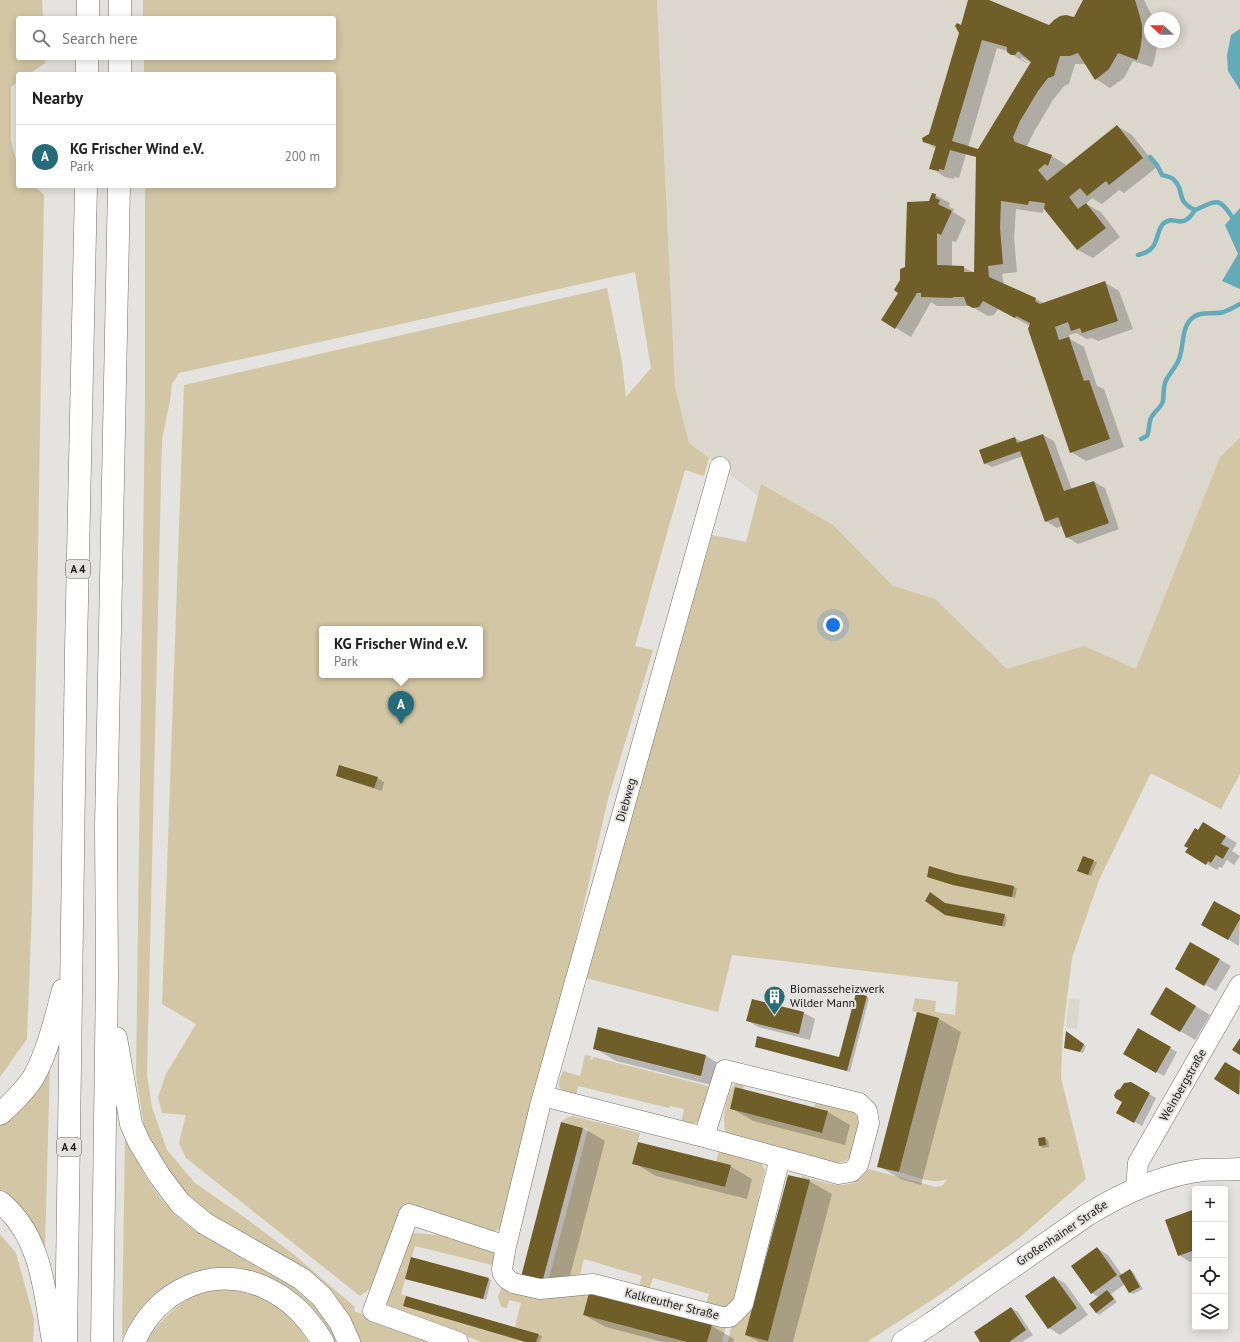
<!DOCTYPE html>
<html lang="en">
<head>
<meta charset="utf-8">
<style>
	body { margin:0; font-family:"PT Sans",sans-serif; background:#f6f6f6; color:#222 }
	.controls { position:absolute; right:12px; bottom:12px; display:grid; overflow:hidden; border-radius:4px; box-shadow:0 2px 10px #0003 }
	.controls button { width:36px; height:36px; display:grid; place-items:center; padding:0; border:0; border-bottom:1px solid #e0e0e0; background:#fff; color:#222; font:20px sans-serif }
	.compass { position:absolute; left:1144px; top:12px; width:36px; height:36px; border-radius:50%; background:#fff; box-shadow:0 2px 10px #0003; rotate:291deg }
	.you { position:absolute; left:833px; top:625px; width:14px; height:14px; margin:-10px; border:3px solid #fff; border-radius:50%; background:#1a73e8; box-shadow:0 0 0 6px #1a73e833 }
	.badge { display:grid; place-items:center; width:26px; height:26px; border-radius:50%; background:#256b7a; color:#fff; font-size:13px; font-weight:700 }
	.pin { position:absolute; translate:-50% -33px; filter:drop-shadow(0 1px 2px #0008) }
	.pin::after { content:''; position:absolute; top:21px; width:14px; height:12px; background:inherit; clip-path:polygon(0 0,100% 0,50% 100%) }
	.popup { position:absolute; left:319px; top:626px; width:164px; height:52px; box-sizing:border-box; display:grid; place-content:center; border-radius:4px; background:#fff; filter:drop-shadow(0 1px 3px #0005); font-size:13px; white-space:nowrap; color:#767676 }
	.popup b { font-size:15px; color:#222 }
	.popup::after { content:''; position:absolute; left:50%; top:100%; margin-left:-8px; border:8px solid transparent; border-top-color:#fff }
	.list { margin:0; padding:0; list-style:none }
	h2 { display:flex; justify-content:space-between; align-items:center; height:52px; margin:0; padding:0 16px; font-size:17px }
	h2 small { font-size:13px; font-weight:400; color:#767676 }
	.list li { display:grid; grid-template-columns:26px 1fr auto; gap:12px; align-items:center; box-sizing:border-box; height:64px; padding:0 16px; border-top:1px solid #e0e0e0 }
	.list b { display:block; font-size:15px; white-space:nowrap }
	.list p { margin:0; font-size:13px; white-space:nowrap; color:#767676 }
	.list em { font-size:13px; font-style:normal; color:#767676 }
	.icon { flex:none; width:22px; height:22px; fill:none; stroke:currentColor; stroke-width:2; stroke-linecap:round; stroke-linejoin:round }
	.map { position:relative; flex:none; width:1240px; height:1342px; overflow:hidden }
	.search { position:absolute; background:#fff; box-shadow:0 2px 10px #0003; left:16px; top:16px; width:320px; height:44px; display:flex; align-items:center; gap:10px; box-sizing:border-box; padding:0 14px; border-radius:4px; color:#767676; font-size:15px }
	.panel { position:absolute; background:#fff; box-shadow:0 2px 10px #0003; left:16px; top:72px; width:320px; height:116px; border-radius:4px }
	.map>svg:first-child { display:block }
	.built { fill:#dbd7cd; fill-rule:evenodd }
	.green { fill:#d2c6a4; fill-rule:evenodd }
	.water { fill:#63aaba }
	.shadow { fill:#0003; fill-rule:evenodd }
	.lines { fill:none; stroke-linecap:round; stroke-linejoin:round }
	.stream { stroke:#63aaba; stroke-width:4.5 }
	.building { fill:#705e29; fill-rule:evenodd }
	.minor-casing { stroke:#71706d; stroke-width:21 }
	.major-casing { stroke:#71706d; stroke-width:23 }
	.highway-casing { stroke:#71706d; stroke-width:23 }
	.minor { stroke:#fff; stroke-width:20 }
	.major { stroke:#fff; stroke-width:22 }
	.highway { stroke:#fff; stroke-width:22 }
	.labels { text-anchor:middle; stroke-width:4; stroke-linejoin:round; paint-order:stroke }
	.shield { fill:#e4e3e0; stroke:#575654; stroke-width:1 }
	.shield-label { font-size:11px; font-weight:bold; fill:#1a1918 }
	.street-label { font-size:12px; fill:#1a1918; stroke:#e4e3e0 }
	.poi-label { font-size:12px; fill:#1a1918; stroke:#e4e3e0; text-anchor:start }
</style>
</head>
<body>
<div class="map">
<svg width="1240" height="1342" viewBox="0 0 1240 1342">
	<rect width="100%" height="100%" fill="#e4e3e0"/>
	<path class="built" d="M657,0h583v774l-19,35 -70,-36 -368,-261 -25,-16 -69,-53 -14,-56zM1150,18h24v24h-24z
		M1069,998l11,1 -3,30 -11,-1z"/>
	<path class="green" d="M0,0h42l1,18h-25v40h27v5l-16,11h-11v8l-7,5v54l7,27v18h17l9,9 -12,712 -5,132 -27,38z
		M143,0h514l18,387 14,56 20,15 -5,18 -19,-6 -50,176 18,4 -45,149 -40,174 -65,253 -14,9 -86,-29 -32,82 -11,8 -174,-138 -7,-15 7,-28 -24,-2 -4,-16 8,-23 30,-50 -34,-20 5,-135 17,-484 423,-97 15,74 4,35 25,-29 -16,-96 -456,101 -7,11 -2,17 -8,38 -15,636 5,32 15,43 28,33 49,34 48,36 63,54 -1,4 85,31h-83l-125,-112 -43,-33 -25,-28 -19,-43 -8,-50 9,-674v-216h189v-112h-190v-16h190v-40h-191zM322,629h158v46h-158z
		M1240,438v336l-19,35 -70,-36 -52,107 -27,78 -9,72 -2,48 25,101 -67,59 -81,58 -71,46h-139l4,-19 11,-9 13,-18 46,-120c16,4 37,14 53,6 5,-3 9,-8 14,-13l67,18 7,-2 4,-6c-15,6 -33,-3 -48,-7l40,-154 -27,-7 3,-13 21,3 -1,11 20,3 3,-33 -226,-27 -14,57 -132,-34 46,-169 80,-274 34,7 15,-58 72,41 60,61 42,13 72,70 77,-23 52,23 84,-212z
		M585,1055l6,1 -1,5 4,-4 118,30 -13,35 -9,2 -9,-2 3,-13 -14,-3 -1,2 -91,-22 -2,9c-18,-5 -21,-6 -13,-24l17,5z
		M50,1063l-5,184 -27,-41 -18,-14v-66l35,-37z
		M735,1084h9l-1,5 -8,-2 -5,22 92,24 6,-22 -14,-4 2,-5 37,10 6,7 1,4 -9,34 -8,5 -7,1 -17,-4 -92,-25c-7,-9 0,-44 8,-50z
		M573,1116l67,17 -7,31 92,23 6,-22 -15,-3 3,-11 42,12 4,7 -30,129 -10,11h-21l5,-16 -56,-16 -5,15 -10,-3 4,-14 -58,-17 -6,24 -31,3 41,-157 -27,-7 5,-4z
		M125,1134c15,35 31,66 62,90 47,37 129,55 150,118h-4l-65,-63 -119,24 -17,19 -10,16z
		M414,1233l24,2 58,18 -4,12 -77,-19 -14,48 5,2 -2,10 122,36h-44l-91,-33 -6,-8 25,-66z
		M0,1234l16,19 18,66 -1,23h-33z
		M503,1283l86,10 -6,22 104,27h-151l3,-8 -24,-7 6,-24 -12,-3 -2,8 -6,-1 -3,-10z
		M229,1289c37,8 61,18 79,53h-163l1,-3c18,-21 34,-40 61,-49 7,-2 16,-1 22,-1z
		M701,1315l26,7 -5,20h-15l5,-17 -13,-3z"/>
	<path class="water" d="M1240,29v61l-12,-19 -1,-16 4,-20z
		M1240,208v81l-18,-8 16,-27 -13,-29z"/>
	<path class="shadow" d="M970,0h16l63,26 26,-8 9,-18h60l9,18h-3v24h7v4l-2,12 -3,9 -19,-6 -9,17 -14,10 -14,-9 -10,-15h-11l-6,20 -5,2 -11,14 -18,30 -8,16 1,2 24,8 14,9 -1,3 52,-42 15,9 25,32 -33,26 -5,-3 -17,14 -10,-6 -6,6 15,8 19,25 -27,21 -15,-8 -33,-41h-2v4l-27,-4 -2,28 3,35 -15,2 2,10 40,19 60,-21 15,9 14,38 -35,12 -6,-3 -5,1 -11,-6 -7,2 1,4 14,8 13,39 7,3 20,58 -38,14 -15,-9 -41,-126 -32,-17 -4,6 -6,1 -19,-11h-1v1h-31l-6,-4 -20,35 -28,-17 17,-28 6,-24 24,-66 5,-7 15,8 -1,4 5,2 -1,3 13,8 -10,22 -4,-1v26h11l12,6 2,-116 -11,-3 -7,24 -5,-1v2l-9,-2 -14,-9 5,-19 -12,-8 6,-6zM997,48l10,3 19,12h2l-7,-4v-2l10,6 -52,87 -11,-3z
		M1043,435l11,6 18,49 22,-8 11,6 14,41 -41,15 -11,-7 -5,-11 -5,2 -11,-7 -23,-65 -31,11 -8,-4 31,-25 7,4z
		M337,775l40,3 7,4 -2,9 -38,-12z
		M1204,823l33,20 -5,8 8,5 -6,9 -7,-5 -5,8 -3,-1 -2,3 -31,-18z
		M1094,861l3,1 -6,14 -12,-5z
		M956,875l58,12 3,1 -2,10 -58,-12 -29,-9z
		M946,904l58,11 3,2 -2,10 -56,-11 -4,-2z
		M1240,916l-1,30 -37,-22z
		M1191,943l40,23 -15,25 -40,-23z
		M866,997l3,1 -19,74 -94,-25 84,12z
		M1181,997l29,18 -15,25 -44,-27z
		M753,1000l51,13 11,6 -5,21 -52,-13 -11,-7z
		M939,1019l22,13 -40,153 -20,-6 -23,-13z
		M1138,1029l39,23 -13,24 -40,-22z
		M1067,1032l19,14 -3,7 -18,-5z
		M594,1048l112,8 22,13 -5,19 -107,-27z
		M1226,1063l14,9v22l-24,-15z
		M1130,1083l26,15 -14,28 -24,-14 5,-10 -2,-12z
		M731,1108l97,4 22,13 -5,20 -92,-24z
		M583,1128l22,13 -40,154 -43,-18z
		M1045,1138l3,2 1,7 -6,1 -3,-2z
		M634,1163l96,3 22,13 -5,20 -91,-23z
		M809,1181l23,13 -39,148h-34l-13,-7z
		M1195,1210v50l-5,2 -11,-7z
		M1097,1248l11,7 14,20 8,-5 3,2 10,17 -10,5 -3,-1 -5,-9 -14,10 6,8 -18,13 -3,-2 3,-15 -7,-5z
		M1054,1277l11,6 23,32 -28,20 -11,-7 -23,-31z
		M406,1279h82l3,1 -5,20z
		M405,1306l134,29 3,1 -2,6h-15z
		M1011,1308l7,4 15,23 -11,7h-40z
		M584,1315l128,11 22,13 -1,3h-70l-57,-15z"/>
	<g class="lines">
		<path class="stream" d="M1150,157l7,8 5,10c4,1 10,2 12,5 12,11 0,20 21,30 21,-9 24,-14 37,7
			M1138,255c24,-5 16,-24 26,-32 12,-9 17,9 31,-13
			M1141,439l6,-3c3,-6 1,-14 5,-20 3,-5 9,-8 11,-15 1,-6 0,-12 2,-18 3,-9 11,-15 14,-24 5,-12 2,-30 12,-40 9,-9 22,-4 33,-7 5,-2 11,-5 16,-8"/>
	</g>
	<path class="building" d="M968,0h21l60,25 5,-5 6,-4 6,-1 8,2 9,-17h52l4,13 3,12v12l-2,13 -3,10 -19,-7 -9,16 -14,11 -17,-27 -8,3h-10l-6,20 -6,2 -10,13 -18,30 -7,16 2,5 37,13 -4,11 -3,-2 -7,6 9,11 70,-56 26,33 -34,27 -3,-4 -19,15 -7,-8 -11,9 9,12 8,-6 20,25 -29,22 -33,-41 1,-6 -16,-2 -1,4 -27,-4 -1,27 3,36 -15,2 1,11 47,21 -1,3 5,3 65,-23 13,40 -36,12 -2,-5 -9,3 -3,-9 -13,5 4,13 10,-3 15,44 5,-1 21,59 -40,14 -42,-124 2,-6 -14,-7 -1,2 -32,-17 -4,6 -6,1 -6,-3 -3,-8h-11v1l-32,-1v-4h-4l-22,36 -14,-9 17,-27 -4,-3 6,-10v-11l5,-2 2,-65 22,-1 3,-8 4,1 -1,4 5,2 -2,4 14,7 -11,24 -4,-2v32l27,1v6h10l2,-115 -26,-7 -6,20 -5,-1v2l-10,-2 7,-23 -13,-4 -1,-4 7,-4 30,-101 -4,-7 2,-3 4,2zM982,40l25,7v5l4,3h4l3,-4 13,11 -53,87 -26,-8z
		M1043,434l21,57 30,-10 15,42 -43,15 -8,-21 -13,5 -25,-71 -36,13 -5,-14 36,-13 2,6z
		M339,765l39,12 -4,11 -38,-12z
		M1203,822l23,14 -5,8 8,4 -6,11 -7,-4 -5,8 -3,-2 -2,4 -21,-13 3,-4 -4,-2 11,-18 3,2z
		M1083,856l11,4 -6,15 -11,-4z
		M929,866l27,8 58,12 -2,11 -59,-12 -26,-8z
		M930,892l15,11 60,11 -3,12 -57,-11 -20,-14z
		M1214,901l26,14v4l-12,21 -27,-15z
		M1190,942l30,17 -16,27 -29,-17z
		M1166,987l30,19 -16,26 -30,-18z
		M856,993l11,3 -20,75 -92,-24 2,-11 82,21z
		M752,999l52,13 -5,22 -53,-13z
		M917,1012l22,6 -40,154 -22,-5z
		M598,1027l108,28 -5,21 -108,-27z
		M1138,1028l33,19 -15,26 -33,-19z
		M1066,1031l18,13 -4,8 -16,-4z
		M1240,1038v17l-8,-5z
		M1225,1062l15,9 -1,24 -25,-16z
		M1131,1082l19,11 -16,30 -18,-10 6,-11 -7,-4 -1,-3 3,-5 3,-1 4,-6z
		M735,1087l93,24 -6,22 -92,-24z
		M561,1122l22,6 -41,155 -21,-6z
		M1045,1137l1,8 -7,1 -1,-8z
		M638,1142l93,23 -6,22 -93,-23z
		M788,1175l22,5 -42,161 -23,-6z
		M1195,1209v41l-17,6 -13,-36z
		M1097,1247l20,28 -26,19 -20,-28z
		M411,1257l78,21 -6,21 -78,-20z
		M1130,1269l10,18 -11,6 -10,-17z
		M1054,1276l23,32 -29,21 -23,-33z
		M1107,1290l7,9 -18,14 -7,-9z
		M589,1293l123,32 -5,17h-20l-104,-27z
		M406,1296l133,38 -3,8h-10l-123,-36z
		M1011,1307l15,23 -17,12h-29l-6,-10z"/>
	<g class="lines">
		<defs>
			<path id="minor" d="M720,467l-180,639 -34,140 -4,23 1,5 4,5 6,4 27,6 53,-5 129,33h8l13,-13 37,-146
				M543,1096l161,41 135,37 12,-2 7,-7 11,-42 -2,-12 -8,-8 -134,-33 -21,67
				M1136,1189l2,-26 102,-178
				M458,1342l-85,-31 36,-97 97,32"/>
			<path id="major" d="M903,1342l29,-19 155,-108c36,-22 74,-40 116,-45 12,-1 25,0 37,-1"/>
			<path id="highway" d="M120,0v18
				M88,18v-18
				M87,74v-16
				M120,74v-16
				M116,1038l15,86 8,18 20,33 21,28 24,20 98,56 20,18 18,25 9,20
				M0,1114c12,-11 24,-22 33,-36 14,-24 23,-61 30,-88
				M0,1202c42,34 45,91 53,140
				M66,1342l10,-694 10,-462
				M102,1342l5,-366 -1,-151 13,-639
				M134,1342c22,-51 77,-78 130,-55 27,12 44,31 59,55"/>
		</defs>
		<use href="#minor" class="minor-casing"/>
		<use href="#major" class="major-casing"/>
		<use href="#highway" class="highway-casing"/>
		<use href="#minor" class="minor"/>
		<use href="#major" class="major"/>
		<use href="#highway" class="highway"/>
	</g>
	<defs>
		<symbol id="building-pin" viewBox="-11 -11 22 30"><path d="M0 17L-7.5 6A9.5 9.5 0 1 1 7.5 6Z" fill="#256b7a" stroke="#e4e3e0"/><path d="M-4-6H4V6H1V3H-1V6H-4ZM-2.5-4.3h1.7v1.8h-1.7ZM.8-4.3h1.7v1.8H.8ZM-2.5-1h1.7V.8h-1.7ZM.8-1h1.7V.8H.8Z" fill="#fff"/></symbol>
	</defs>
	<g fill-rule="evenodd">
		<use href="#building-pin" x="762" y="984" width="25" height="34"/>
	</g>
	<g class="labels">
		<g class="shield">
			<rect x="66" y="560" width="24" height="18" rx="3"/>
			<rect x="57" y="1138" width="24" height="18" rx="3"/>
		</g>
		<g class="shield-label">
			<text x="78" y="573">A 4</text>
			<text x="69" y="1151">A 4</text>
		</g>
		<g class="street-label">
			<text transform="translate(626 800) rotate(-74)" y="4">Diebweg</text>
			<text transform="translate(1183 1085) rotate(-60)" y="4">Weinbergstraße</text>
			<text transform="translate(1062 1233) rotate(-34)" y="4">Großenhainer Straße</text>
			<text transform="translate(672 1304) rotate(14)" y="4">Kalkreuther Straße</text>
		</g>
		<g class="poi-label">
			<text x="790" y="993">Biomasseheizwerk<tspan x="790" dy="14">Wilder Mann</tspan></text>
		</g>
	</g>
</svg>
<div class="controls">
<button>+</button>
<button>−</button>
<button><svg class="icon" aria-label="locate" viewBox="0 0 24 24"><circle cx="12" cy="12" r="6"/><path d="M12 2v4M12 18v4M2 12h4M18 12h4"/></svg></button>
<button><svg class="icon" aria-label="layers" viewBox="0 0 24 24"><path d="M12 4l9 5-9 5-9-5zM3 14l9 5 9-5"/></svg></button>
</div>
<svg class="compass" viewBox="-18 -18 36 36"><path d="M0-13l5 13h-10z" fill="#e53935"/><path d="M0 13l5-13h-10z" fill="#767676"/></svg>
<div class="you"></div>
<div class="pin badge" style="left:401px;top:724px">A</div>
<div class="popup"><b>KG Frischer Wind e.V.</b>Park</div>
<div class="search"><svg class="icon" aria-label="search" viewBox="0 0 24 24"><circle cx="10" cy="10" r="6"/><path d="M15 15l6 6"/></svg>Search here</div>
<section class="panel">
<h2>Nearby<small></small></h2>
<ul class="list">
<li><span class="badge">A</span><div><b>KG Frischer Wind e.V.</b><p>Park</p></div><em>200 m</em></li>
</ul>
</section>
</div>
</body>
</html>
